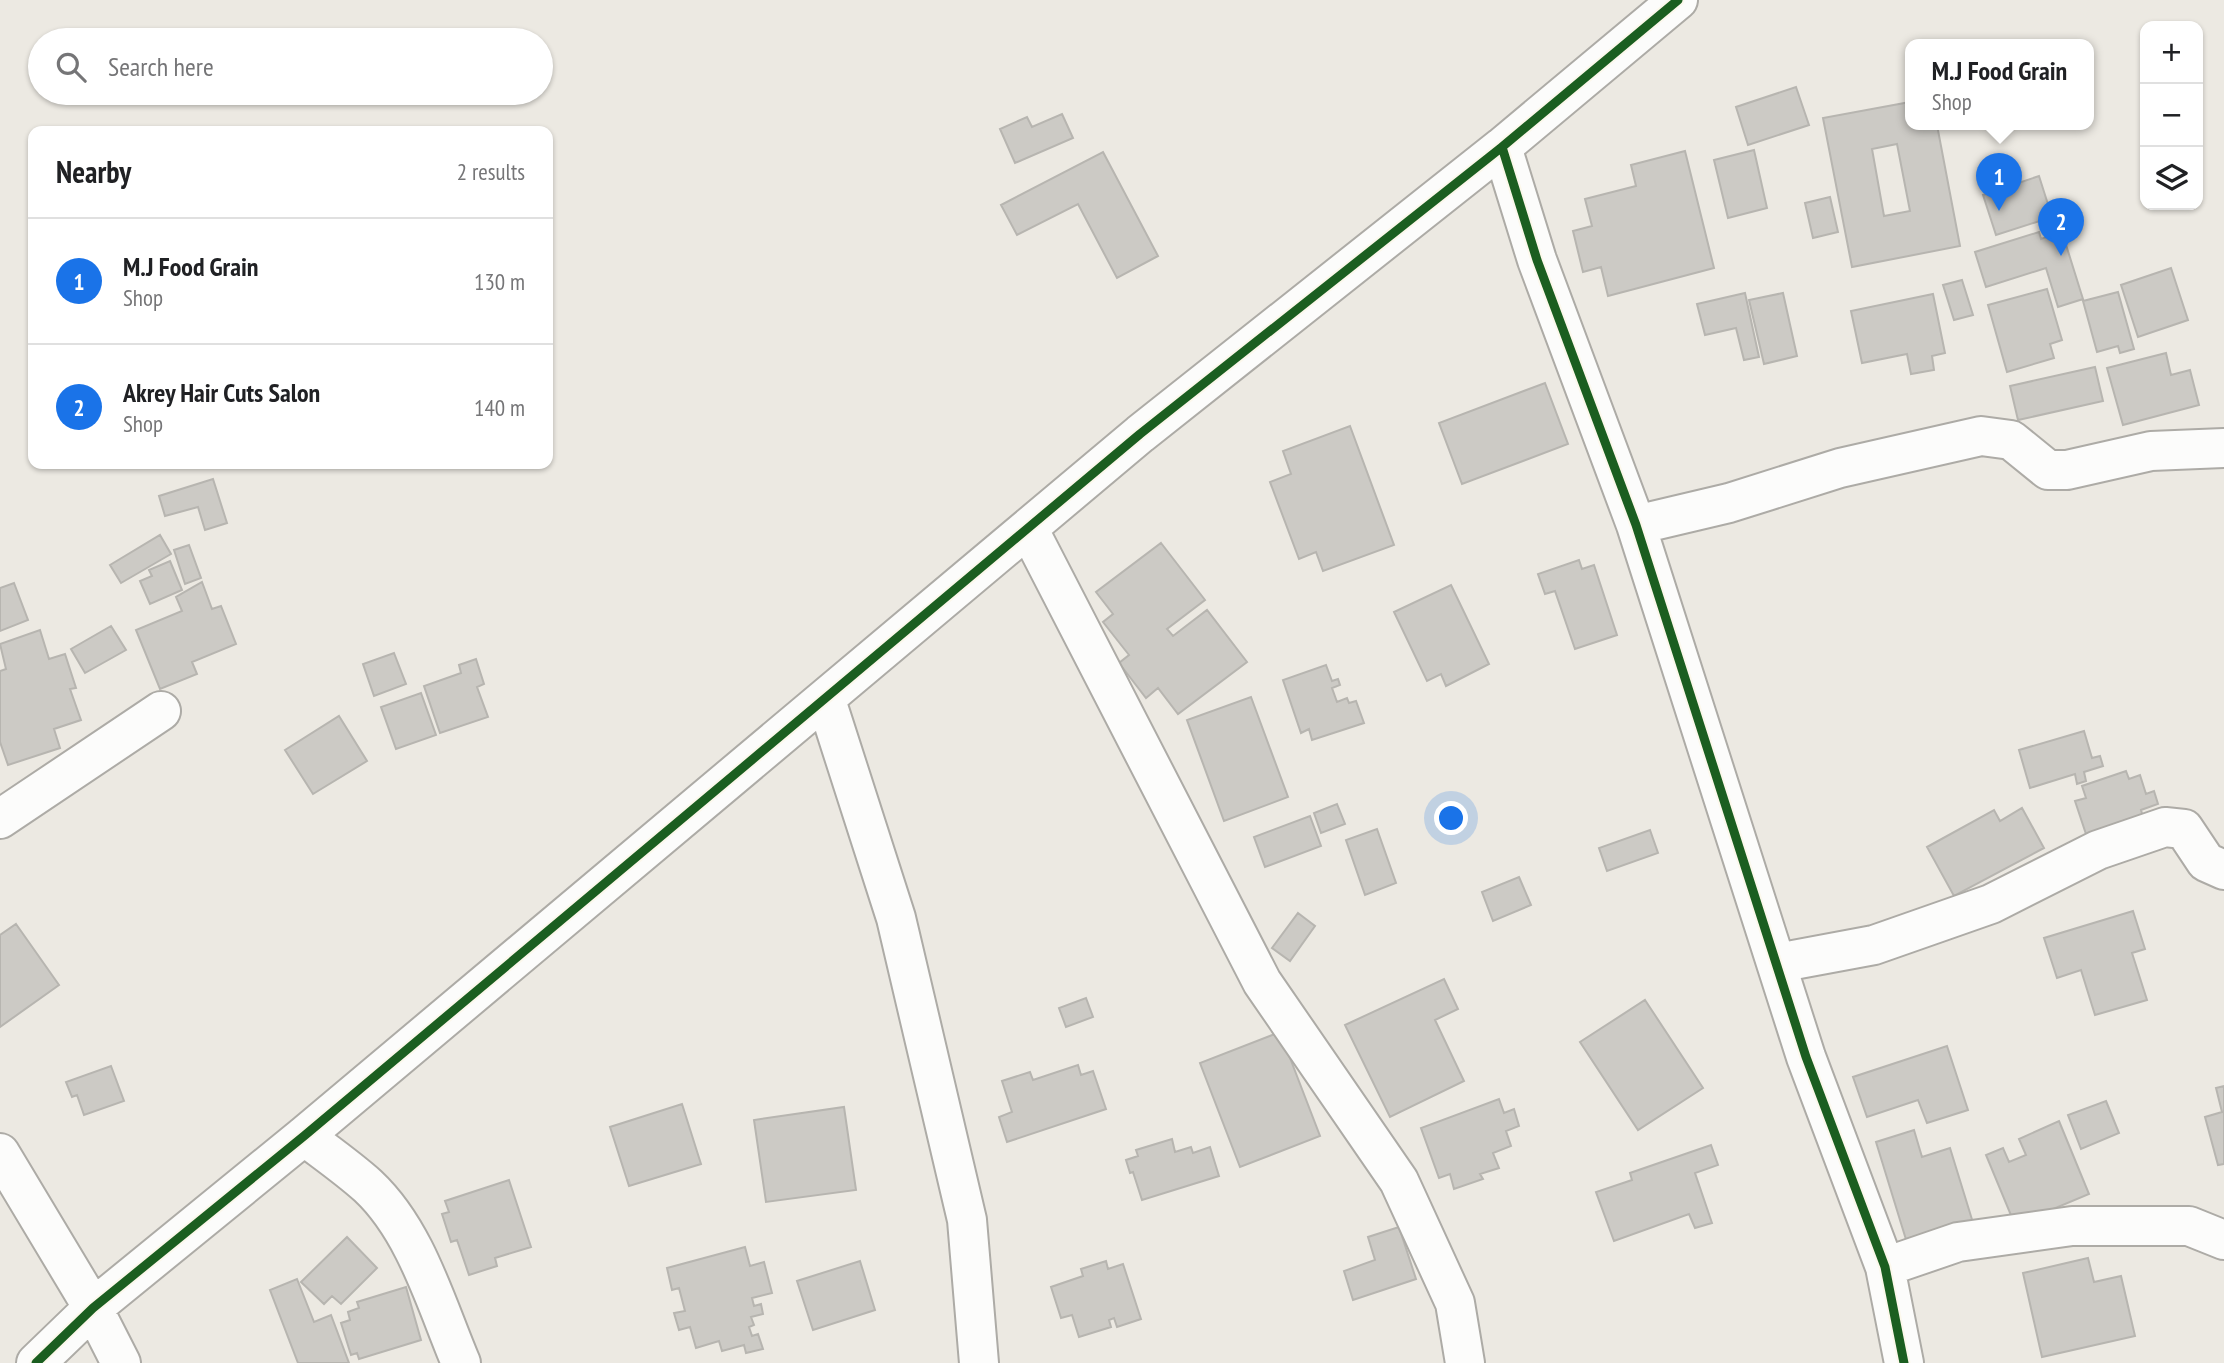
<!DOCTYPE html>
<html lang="en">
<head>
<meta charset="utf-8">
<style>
	body { margin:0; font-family:"PT Sans Narrow",sans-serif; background:#f6f6f6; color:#202124 }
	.controls { position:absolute; right:21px; top:21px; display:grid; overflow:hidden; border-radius:14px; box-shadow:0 2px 5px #0004 }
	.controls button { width:63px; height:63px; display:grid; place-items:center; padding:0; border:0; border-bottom:2px solid #e0e0e0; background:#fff; color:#202124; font:35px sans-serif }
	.you { position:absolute; left:1452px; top:819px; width:24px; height:24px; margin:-18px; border:5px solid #fff; border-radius:50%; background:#1a73e8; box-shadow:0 0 0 10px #1a73e833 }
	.badge { display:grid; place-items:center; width:46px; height:46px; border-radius:50%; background:#1a73e8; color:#fff; font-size:23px; font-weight:700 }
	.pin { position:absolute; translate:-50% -58px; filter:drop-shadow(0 2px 4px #0008) }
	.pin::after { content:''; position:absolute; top:37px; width:24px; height:21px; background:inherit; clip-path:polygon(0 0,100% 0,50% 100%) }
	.popup { position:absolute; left:1905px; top:39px; width:189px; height:91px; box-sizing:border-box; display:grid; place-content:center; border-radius:14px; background:#fff; filter:drop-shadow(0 2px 5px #0005); font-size:23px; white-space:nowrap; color:#757577 }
	.popup b { font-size:26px; color:#202124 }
	.popup::after { content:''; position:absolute; left:50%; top:100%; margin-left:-14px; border:14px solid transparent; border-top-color:#fff }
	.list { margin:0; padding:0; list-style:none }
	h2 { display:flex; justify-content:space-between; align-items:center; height:91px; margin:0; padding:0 28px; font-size:30px }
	h2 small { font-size:23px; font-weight:400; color:#757577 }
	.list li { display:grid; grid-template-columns:46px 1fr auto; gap:21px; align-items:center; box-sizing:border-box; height:126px; padding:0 28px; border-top:2px solid #e0e0e0 }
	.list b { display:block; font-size:26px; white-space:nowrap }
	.list p { margin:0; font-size:23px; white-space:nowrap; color:#757577 }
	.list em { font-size:23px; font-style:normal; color:#757577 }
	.icon { flex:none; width:38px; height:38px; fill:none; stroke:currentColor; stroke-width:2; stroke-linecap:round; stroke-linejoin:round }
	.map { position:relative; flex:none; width:2224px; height:1363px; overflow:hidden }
	.search { position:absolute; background:#fff; box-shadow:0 2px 5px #0004; left:28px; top:28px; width:525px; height:77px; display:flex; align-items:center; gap:18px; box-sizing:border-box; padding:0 24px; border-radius:38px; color:#757577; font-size:26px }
	.panel { position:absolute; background:#fff; box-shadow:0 2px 5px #0004; left:28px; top:126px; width:525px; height:343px; border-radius:14px }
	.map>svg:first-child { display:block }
	.building { fill:#cccac5; stroke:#b7b5b0; stroke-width:2; fill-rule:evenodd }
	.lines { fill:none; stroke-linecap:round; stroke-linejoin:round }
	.minor-casing { stroke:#adaba6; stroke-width:42 }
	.minor { stroke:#fcfcfb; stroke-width:38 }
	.cycleway-casing { stroke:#fcf8ec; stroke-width:13 }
	.cycleway { stroke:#1b5e20; stroke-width:9 }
</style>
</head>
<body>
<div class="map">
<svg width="2224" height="1363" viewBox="0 0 2224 1363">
	<rect width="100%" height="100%" fill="#ece9e2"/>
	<path class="building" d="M1796,87l13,38 -61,20 -12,-38z
		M1910,102v23h27l23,121 -108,21 -29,-149zM1897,144l13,67 -26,5 -12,-67z
		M1062,114l11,24 -58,25 -15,-34 27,-12 5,10z
		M1754,150l13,58 -39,10 -14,-58z
		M1685,151l29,117 -106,28 -7,-29 -18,5 -10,-41 19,-5 -7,-27 51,-13 -5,-21z
		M1103,152l55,104 -41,22 -39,-74 -61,31 -16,-30z
		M2039,176l13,41 -56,18 -13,-40z
		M1830,197l8,35 -25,6 -8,-35z
		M2039,232l2,7 21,-7 21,67 -25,8 -12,-39 -60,19 -11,-35z
		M2171,268l17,52 -50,17 -17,-52z
		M1962,280l11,35 -19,5 -11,-35z
		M2047,289l15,51 -12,4 4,14 -47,14 -19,-67z
		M2118,292l16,57 -14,4 -2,-7 -21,6 -14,-51z
		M1745,293l14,64 -15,3 -8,-32 -31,7 -8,-31z
		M1783,293l14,63 -33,8 -15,-64z
		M1933,294l12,59 -13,3 2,14 -23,4 -4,-20 -45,9 -11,-52z
		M2166,353l5,22 19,-5 9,35 -76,20 -16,-57z
		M2095,367l8,34 -85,19 -8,-34z
		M1545,383l23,61 -106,40 -23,-61z
		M1350,426l44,119 -71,26 -7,-19 -17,7 -29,-77 21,-8 -8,-23z
		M213,479l14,44 -22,7 -7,-23 -33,9 -6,-20z
		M160,535l11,19 -50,29 -11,-18z
		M1161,543l44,57 -38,29 6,7 34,-26 40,52 -69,52 -20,-26 -12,10 -27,-35 10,-8 -26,-33 10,-8 -17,-22z
		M189,545l12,33 -16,6 -11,-34z
		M1579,560l3,9 12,-4 23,70 -42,14 -20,-58 -10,3 -7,-20z
		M170,561l12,29 -32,14 -10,-23 12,-5 -3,-6z
		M202,582l10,27 9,-3 15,38 -44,18 5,12 -37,15 -24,-59 46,-19 -6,-14z
		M14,583l14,37 -28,11v-43z
		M1451,585l38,79 -43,22 -5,-12 -14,7 -33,-69z
		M111,626l15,24 -41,23 -14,-24z
		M40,630l9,29 16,-5 11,34 -6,1 11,31 -27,9 6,19 -52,17 -8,-23v-71l6,-2 -6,-25z
		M394,653l12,31 -32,12 -11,-32z
		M476,659l8,25 -7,3 11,30 -48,16 -16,-47 37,-13 -2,-8z
		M1326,665l6,16 6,-2 2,6 -8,3 5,14 10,-4 2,5 7,-2 8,22 -52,17 -3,-11 -8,4 -18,-53z
		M421,693l15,42 -40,14 -15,-42z
		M1251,697l37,100 -64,24 -37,-101z
		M339,716l28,45 -54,33 -28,-44z
		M2084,731l8,27 8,-2 3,10 -19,6 2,9 -9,3 -2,-10 -45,14 -11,-38z
		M2126,771l3,8 11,-4 6,19 8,-3 4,13 -17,6 2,7 -54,26 -14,-42 11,-3 -4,-12z
		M1337,804l8,20 -24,9 -7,-20z
		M2022,808l22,40 -90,48 -27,-49 67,-37 6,11z
		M1310,816l11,30 -56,21 -11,-30z
		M1377,829l19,54 -31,12 -19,-55z
		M1650,830l8,23 -51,18 -8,-23z
		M1519,877l12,28 -38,16 -11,-29z
		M2133,911l12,38 -13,4 15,47 -52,15 -14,-45 -24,8 -13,-40z
		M1298,913l17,13 -25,35 -18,-13z
		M16,924l43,61 -59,42v-92z
		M1444,979l14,30 -23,11 29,61 -74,36 -45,-92z
		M1086,998l7,19 -27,10 -7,-19z
		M1645,1000l58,88 -65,42 -58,-88z
		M1280,1032l40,104 -80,31 -40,-104z
		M1947,1046l21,64 -41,13 -9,-23 -51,17 -14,-40z
		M1078,1065l3,10 12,-4 13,38 -99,33 -8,-25 13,-5 -10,-31 28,-9 3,8z
		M111,1066l13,35 -40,14 -7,-20 -5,2 -6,-15z
		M2224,1086v78l-6,1 -13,-48 17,-5 -6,-24z
		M1499,1099l5,14 10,-4 5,17 -13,5 5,15 -18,7 6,15 -19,6 3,5 -29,10 -4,-15 -11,4 -18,-50z
		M2106,1101l13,32 -38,16 -13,-34z
		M682,1104l19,60 -72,22 -19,-59z
		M844,1107l12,83 -90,12 -12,-82z
		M2059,1121l30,73 -74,31 -29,-70 17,-7 6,14 17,-7 -7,-16z
		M1914,1130l8,27 28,-9 24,78 -66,20 -32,-104z
		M1172,1139l3,13 16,-5 2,6 17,-6 9,29 -77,24 -9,-28 -3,1 -4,-13 12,-4 -2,-6z
		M1711,1145l7,20 -23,8 17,50 -17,5 -6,-14 -75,27 -18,-49 36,-12 -2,-7z
		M509,1180l22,67 -36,11 2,8 -28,9 -12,-35 -6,2 -9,-28 7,-2 -4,-11z
		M1399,1227l17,52 -63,21 -9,-29 31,-11 -7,-23z
		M347,1237l30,31 -36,36 -9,-8 -8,8 -23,-22z
		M745,1247l5,19 14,-4 8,31 -20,5 2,8 7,-2 2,10 -12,3 3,8 -5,2 3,9 6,-2 5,15 -17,4 -2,-8 -22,6 -3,-10 -23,7 -6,-21 -11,3 -5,-17 11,-2 -6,-23 -7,2 -5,-22z
		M2088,1258l6,24 27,-6 14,60 -93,21 -19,-84z
		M860,1261l15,49 -62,20 -16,-49z
		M1106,1261l2,8 15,-5 18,55 -24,8 -3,-9 -5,2 2,7 -32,10 -7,-22 -11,3 -10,-31 32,-11 -2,-7z
		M297,1279l17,43 17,-7 18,48h-51l-28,-73z
		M406,1287l15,53 -62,19 -2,-6 -6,2 -10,-32 9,-3 -2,-8 11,-4 -2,-6z"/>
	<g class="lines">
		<defs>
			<path id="minor" d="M1502,147l35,113 99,265 170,532 79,210 19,96
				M1636,525l93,-22 111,-35 141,-32 30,4 37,30h19l84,-19 73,-3
				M1029,530l233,452 137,199 56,122 10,60
				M826,700l70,218 71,302 12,143
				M0,819l161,-108
				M1777,963l97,-18 117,-41 107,-54 67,-23 19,2 22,33 18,8
				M304,1136c21,16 44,32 64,50 48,45 68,118 93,177
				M0,1153l93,155 28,55
				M1885,1267l73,-25 114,-16h117l35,14
				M36,1363l57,-55 211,-172 836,-702 362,-287 176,-147"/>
		</defs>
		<use href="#minor" class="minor-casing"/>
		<use href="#minor" class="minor"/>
		<defs>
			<path id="cycleway" d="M1502,147l35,113 99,265 170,532 79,210 19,96
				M36,1363l57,-55 211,-172 836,-702 362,-287 176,-147"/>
		</defs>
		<use href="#cycleway" class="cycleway-casing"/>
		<use href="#cycleway" class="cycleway"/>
	</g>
</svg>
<div class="controls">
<button>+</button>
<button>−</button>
<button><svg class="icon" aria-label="layers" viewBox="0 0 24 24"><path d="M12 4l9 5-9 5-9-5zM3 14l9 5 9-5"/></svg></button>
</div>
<div class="you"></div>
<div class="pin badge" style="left:1999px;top:211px">1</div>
<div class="popup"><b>M.J Food Grain</b>Shop</div>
<div class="pin badge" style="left:2061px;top:256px">2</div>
<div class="search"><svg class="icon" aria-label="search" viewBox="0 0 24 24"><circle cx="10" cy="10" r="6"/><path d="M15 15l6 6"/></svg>Search here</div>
<section class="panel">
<h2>Nearby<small>2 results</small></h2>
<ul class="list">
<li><span class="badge">1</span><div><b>M.J Food Grain</b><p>Shop</p></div><em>130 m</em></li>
<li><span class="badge">2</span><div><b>Akrey Hair Cuts Salon</b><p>Shop</p></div><em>140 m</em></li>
</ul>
</section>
</div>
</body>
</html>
